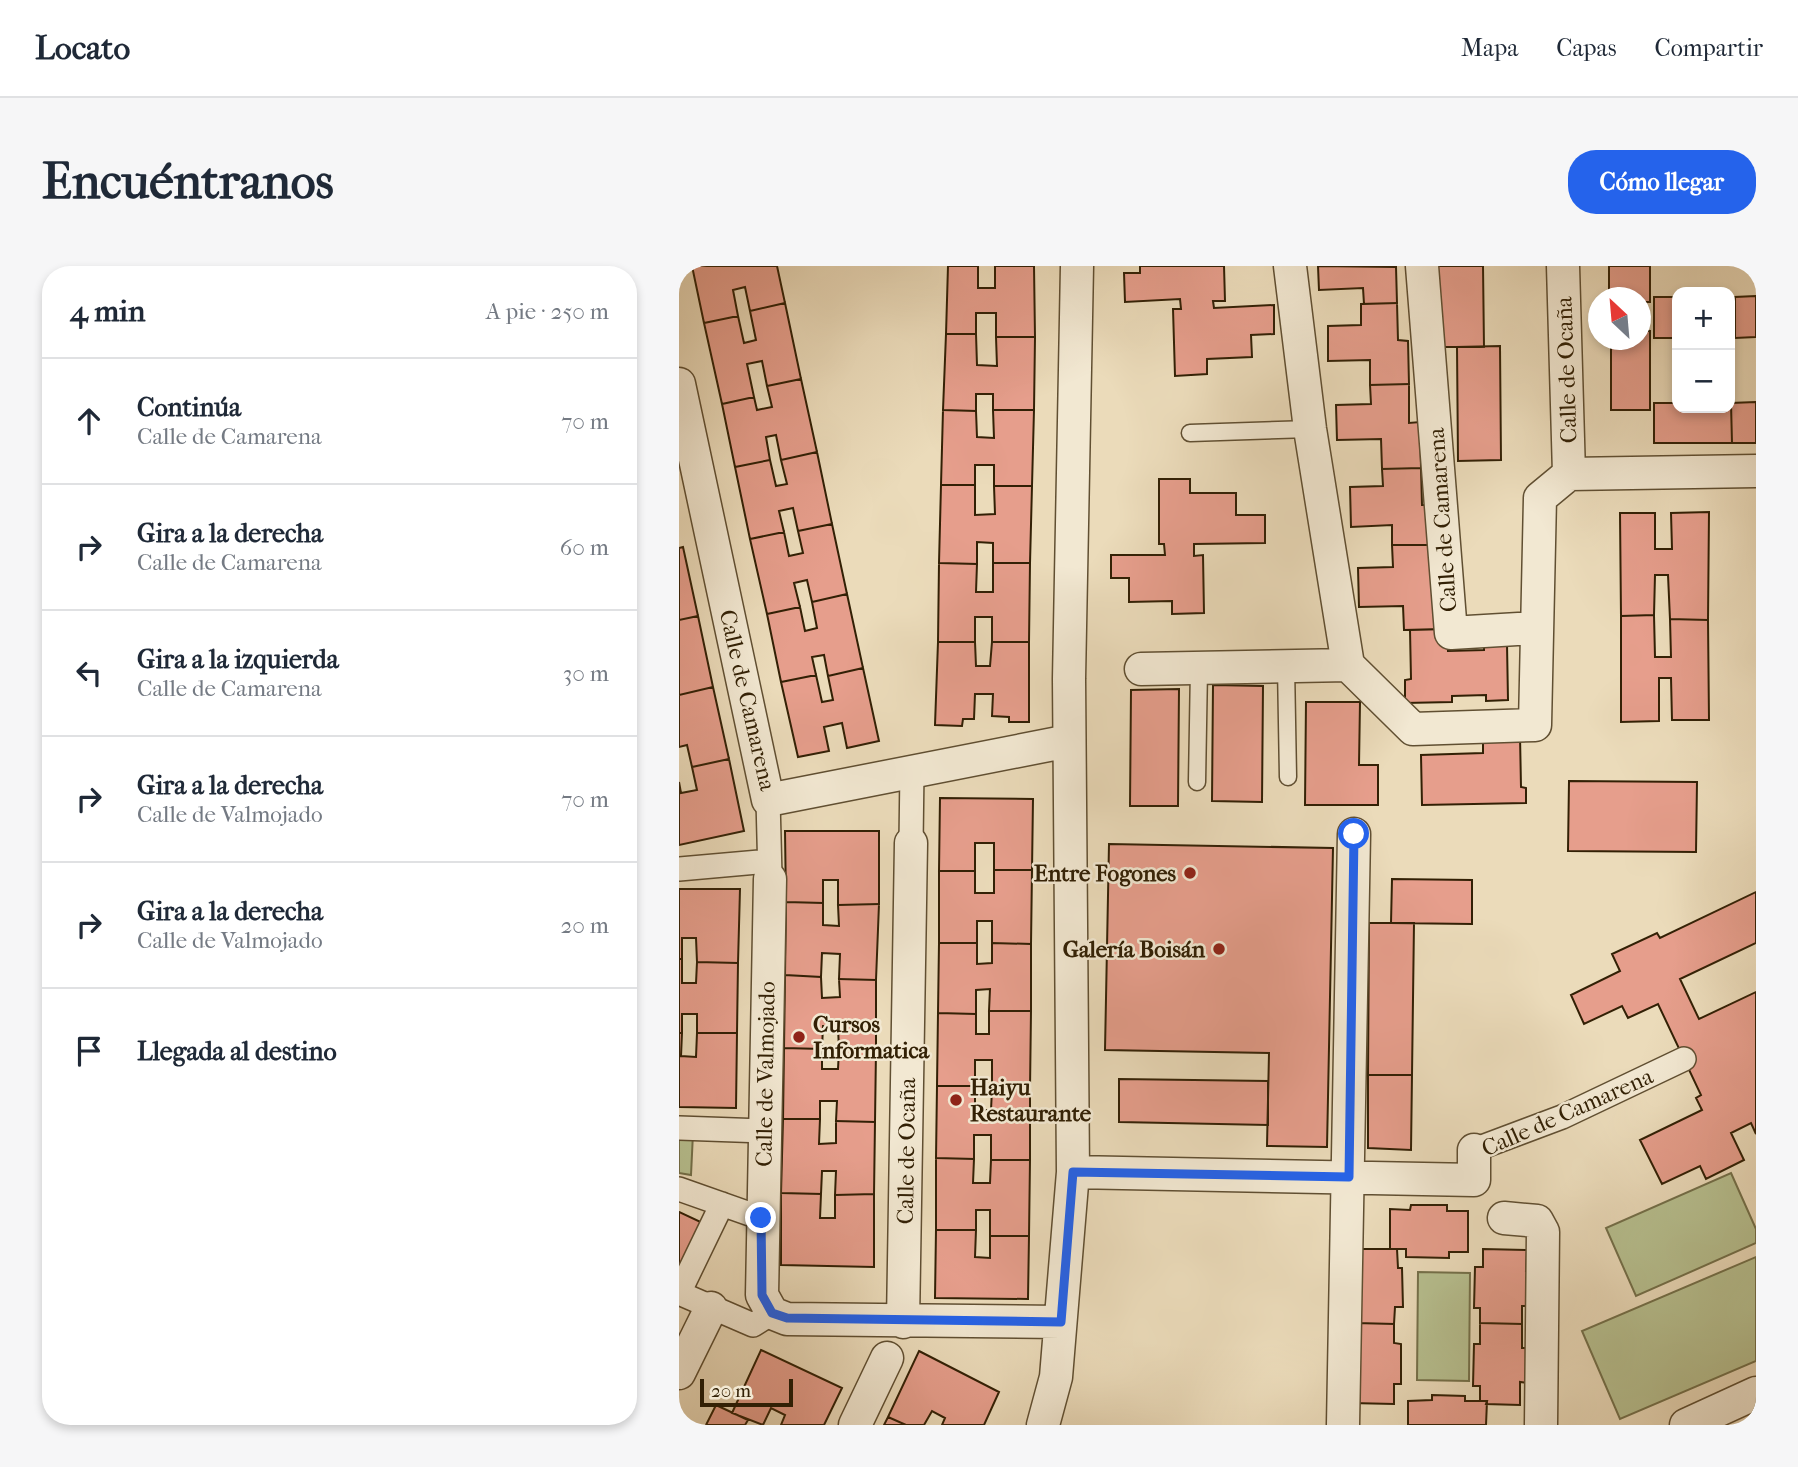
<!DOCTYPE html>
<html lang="es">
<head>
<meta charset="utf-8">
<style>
	body { margin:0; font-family:"IM FELL French Canon",serif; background:#f6f6f7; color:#1f2937 }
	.controls { position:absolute; right:21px; top:21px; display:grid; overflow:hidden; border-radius:14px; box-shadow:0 4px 10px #0003 }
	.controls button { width:63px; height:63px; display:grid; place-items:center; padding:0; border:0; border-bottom:2px solid #e0e1e3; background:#fff; color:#1f2937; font:35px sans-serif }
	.compass { position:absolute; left:909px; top:21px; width:63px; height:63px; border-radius:50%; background:#fff; box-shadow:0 4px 10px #0003; rotate:334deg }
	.scale { position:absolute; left:21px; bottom:18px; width:93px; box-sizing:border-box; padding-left:7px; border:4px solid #322005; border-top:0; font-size:19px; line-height:24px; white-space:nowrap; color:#322005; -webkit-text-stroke:5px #f2e8d2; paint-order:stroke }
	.stop { position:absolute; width:21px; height:21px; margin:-16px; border:5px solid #2563eb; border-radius:50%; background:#fff }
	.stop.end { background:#2563eb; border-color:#fff; box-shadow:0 2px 7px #0008 }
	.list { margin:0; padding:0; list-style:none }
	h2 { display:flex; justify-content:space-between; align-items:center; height:91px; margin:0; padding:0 28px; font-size:30px }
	h2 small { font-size:23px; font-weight:400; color:#747a83 }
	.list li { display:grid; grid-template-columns:46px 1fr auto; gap:21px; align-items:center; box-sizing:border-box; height:126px; padding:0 28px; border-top:2px solid #e0e1e3 }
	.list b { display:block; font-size:26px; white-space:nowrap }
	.list p { margin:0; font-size:23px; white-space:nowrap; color:#747a83 }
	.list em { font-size:23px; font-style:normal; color:#747a83 }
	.icon { flex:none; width:38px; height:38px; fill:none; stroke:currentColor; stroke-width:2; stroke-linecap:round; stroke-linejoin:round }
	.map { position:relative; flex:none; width:1077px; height:1159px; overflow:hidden; border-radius:28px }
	header { display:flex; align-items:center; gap:42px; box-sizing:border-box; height:98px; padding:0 35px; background:#fff; border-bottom:2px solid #e0e1e3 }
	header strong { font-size:33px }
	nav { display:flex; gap:38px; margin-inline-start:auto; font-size:24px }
	.intro { display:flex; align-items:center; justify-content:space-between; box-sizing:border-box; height:168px; padding:0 42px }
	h1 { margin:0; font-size:49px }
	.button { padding:18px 32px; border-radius:28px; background:#2563eb; color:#fff; font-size:24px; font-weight:700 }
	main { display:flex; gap:42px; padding:0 42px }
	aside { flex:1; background:#fff; border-radius:28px; box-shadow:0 4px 10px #0003 }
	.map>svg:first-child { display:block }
	.green { fill:#b7c090; stroke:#74704a; stroke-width:2 }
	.building { fill:#e69e8c; stroke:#322005; stroke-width:2 }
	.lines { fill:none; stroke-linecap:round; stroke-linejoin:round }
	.service-casing { stroke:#604f32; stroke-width:19 }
	.pedestrian-casing { stroke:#604f32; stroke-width:26 }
	.minor-casing { stroke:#604f32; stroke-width:35 }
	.service { stroke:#f2e8d2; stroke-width:16 }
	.pedestrian { stroke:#f2e8d2; stroke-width:23 }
	.minor { stroke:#f2e8d2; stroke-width:32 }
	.route { stroke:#2563eb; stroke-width:9 }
	.poi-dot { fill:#8f2418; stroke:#f2e8d2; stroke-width:2.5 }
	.labels { text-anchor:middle; stroke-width:5; stroke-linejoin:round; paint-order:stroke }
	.street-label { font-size:23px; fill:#322005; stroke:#f2e8d2 }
	.poi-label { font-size:23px; font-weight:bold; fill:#322005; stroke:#f2e8d2; text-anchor:end }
</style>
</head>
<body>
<header>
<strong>Locato</strong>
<nav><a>Mapa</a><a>Capas</a><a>Compartir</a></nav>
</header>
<div class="intro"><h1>Encuéntranos</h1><a class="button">Cómo llegar</a></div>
<main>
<aside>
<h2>4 min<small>A pie · 250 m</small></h2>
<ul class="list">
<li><svg class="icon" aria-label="ahead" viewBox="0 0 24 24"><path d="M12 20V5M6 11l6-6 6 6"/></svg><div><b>Continúa</b><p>Calle de Camarena</p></div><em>70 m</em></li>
<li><svg class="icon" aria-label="right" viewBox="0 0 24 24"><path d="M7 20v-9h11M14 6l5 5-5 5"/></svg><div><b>Gira a la derecha</b><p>Calle de Camarena</p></div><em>60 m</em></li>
<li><svg class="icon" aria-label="left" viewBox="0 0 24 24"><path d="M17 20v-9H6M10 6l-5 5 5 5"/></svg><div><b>Gira a la izquierda</b><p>Calle de Camarena</p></div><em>30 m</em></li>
<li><svg class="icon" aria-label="right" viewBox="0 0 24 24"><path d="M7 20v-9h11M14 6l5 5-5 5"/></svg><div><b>Gira a la derecha</b><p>Calle de Valmojado</p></div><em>70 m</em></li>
<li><svg class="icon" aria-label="right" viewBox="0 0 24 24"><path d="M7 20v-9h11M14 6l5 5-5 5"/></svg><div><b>Gira a la derecha</b><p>Calle de Valmojado</p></div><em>20 m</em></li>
<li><svg class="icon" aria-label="arrive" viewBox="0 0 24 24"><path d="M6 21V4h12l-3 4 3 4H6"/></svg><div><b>Llegada al destino</b></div></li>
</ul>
</aside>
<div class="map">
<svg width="1077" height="1159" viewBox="0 0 1077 1159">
	<rect width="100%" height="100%" fill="#ebdbba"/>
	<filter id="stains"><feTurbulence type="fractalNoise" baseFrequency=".00286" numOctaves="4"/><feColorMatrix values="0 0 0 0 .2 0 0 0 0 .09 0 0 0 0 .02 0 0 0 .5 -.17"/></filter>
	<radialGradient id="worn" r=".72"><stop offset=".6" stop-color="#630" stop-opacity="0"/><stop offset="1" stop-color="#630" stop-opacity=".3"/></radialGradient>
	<path class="green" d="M0,867h14l-2,42 -12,-2z
		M1052,907l25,56v14l-120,53 -30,-68z
		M1077,991v104l-136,58 -38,-88z
		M739,1006l52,1 -1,108 -52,-1z"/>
	<path class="building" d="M13,0h85l8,37 -35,8 -5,-24 -12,3 5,26 -34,7z
		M269,0h30v22h17v-22h39l1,71h-39v-24h-20v21h-30z
		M461,0h84l1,35h-12l1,7 60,-3v29l-23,1 1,22 -45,2v15l-32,2 -2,-67h8l-1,-10 -55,3 -1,-29h16z
		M639,0l78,1 1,36 -33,1 -1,-16 -44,2z
		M757,0h47l1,81h-47z
		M930,0h41v36h-10v-4h-31z
		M1077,30v41l-21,1v-41z
		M975,31h23v41h-23z
		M1051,31h5v41h-5z
		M106,37l16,76 -34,7 -5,-25 -15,3 7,33 -32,7 -18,-81 34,-7 6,27 12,-3 -6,-29z
		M718,37l1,37 10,1 1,43 -39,1v-25l-42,1v-35l33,-1v-21z
		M961,65h10v79h-39v-70h29z
		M267,68h30l1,31 20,1 -1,-29h39l-1,73h-41v-16h-17v17l-33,-1z
		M821,80l1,114 -43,1 -1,-114z
		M122,113l16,73 -36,8 -5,-25 -10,2 4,23 -35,7 -13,-63 32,-7 3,13 15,-3 -5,-21z
		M730,118v39l11,-1 1,46 -39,1 -1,-30 -44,1 -1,-35 35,-1 -1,-19z
		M1077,136v41h-24l-1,-40z
		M975,137h23v5h53l1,-5 1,40h-78z
		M264,144l33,1 1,26 17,1 -1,-28h41l-2,76h-38v-21h-19v20h-34z
		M138,186l15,72 -34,7 -5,-23 -14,3 5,21 -34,7 -15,-72 35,-7 6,26 11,-2 -6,-24z
		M742,202l1,37h7l1,40h-38v-20l-41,2 -1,-40 33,-1 -1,-17z
		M480,213h31v14h46v22h29v28l-71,1v12l9,-1 1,58 -32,1v-13l-43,1v-24h-18v-23h54l-1,-11h-5z
		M262,219h34v30l20,-1 -1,-28h38l-2,77h-37v-20l-16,-1v22l-38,-1z
		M1030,246l-1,108 -38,-1 -2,-44h-13l-1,40 -33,1 -1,-103h35v36h17l-1,-36z
		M153,258l15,70 -35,8 -5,-22 -13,3 6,24 -33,7 -17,-75 34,-7 5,24 14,-3 -5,-22z
		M713,279h38l2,43h9l1,41 -38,1 -1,-24 -44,1 -1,-39 35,-1z
		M4,281l15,69 -19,4v-72z
		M260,297l38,1 -1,28h17v-29h37l-1,79h-37v-25h-17v25h-37z
		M168,328l16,74 -35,8 -4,-21 -12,2 4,18 -35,7 -14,-68 33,-7 5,24 12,-3 -5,-26z
		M975,349l1,42h16l-1,-38 38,1 1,100h-37l-1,-42h-12v43l-38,1v-106z
		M19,350l15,71 -34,8v-75z
		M768,363l1,22 36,-1v-5l23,-1 1,56 -22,1v-6l-34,1v6l-47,1v-23l6,-1 -1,-49z
		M259,376h37l1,24h14l2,-24h37v80h-20v-5l-17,-1 1,-22h-18l-1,25h-11l-1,7 -27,-1z
		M184,402l16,73 -32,7 -5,-25 -18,4 5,24 -31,6 -17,-75 35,-7 6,27 11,-2 -5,-24z
		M534,419l50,1 -1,116 -50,-1z
		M34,421l16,72 -37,8 -5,-22 -8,2v-52z
		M500,423l-1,117h-48l1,-116z
		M627,436h54l-1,63h19v40h-73z
		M841,470l1,51 5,1v15l-104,2 -1,-50 62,-2v-16z
		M50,493l15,72 -65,14v-63l2,11 16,-3 -5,-23z
		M890,515l128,1 -1,70 -128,-1z
		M261,532l93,1 -1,71h-38v-27h-19v28h-36z
		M106,565h94v73l-41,1v-25h-15v23l-37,-1z
		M430,578l224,4 -6,299 -60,-1 2,-93 -164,-3z
		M315,604h38l-1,74 -39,-1v-22h-15v22h-38v-72h36v22h19z
		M713,613l80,1v44l-81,-1z
		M0,623h61l-2,74 -41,-1 -1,-24h-14v21h-3z
		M1077,626v51l-76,36 19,40 57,-27v142l-5,-11 -20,10 13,27 -38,19 -6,-13 -38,18 -22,-44 62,-30 -6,-12 5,-3 -43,-91 -30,14 -6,-12 -38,18 -13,-29 49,-24 -8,-17 45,-21 3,5z
		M107,636l37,1v22l16,1 -1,-21 41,-1 -3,76 -37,-1 1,-25 -18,-1 -1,24 -36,-2z
		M690,657h45l-2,152h-44z
		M260,677h38v21l15,-1v-20l39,1v67h-42l1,-22 -14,1v24l-38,-1z
		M0,693h3v24h14l1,-21 41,1 -1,70h-40v-19h-15v19h-3z
		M106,709l36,2 1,21 18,-1 -1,-18 37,1v70h-37l-1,-23 -15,-1 -1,23 -38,-1z
		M310,745h42l-1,78h-38v-29h-17v26h-38l1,-73 38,1v20h13z
		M0,767h3l-1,23 15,1 1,-24h40l-1,75 -57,-1z
		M105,782l38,1v20h16l1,-19h37l-1,72 -39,-1 1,-20h-17v18h-37z
		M689,809h44l-1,75 -43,-2z
		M440,813l149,2v44l-149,-3z
		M258,820h38v24h16l1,-21h38v71h-39v-25h-17v24l-38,-1z
		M104,853h37l-1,25 17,-1v-22l39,1 -1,72 -39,1 1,-24h-14l-1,23 -40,-1z
		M257,892l38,1 -1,24h17l1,-23h39l-1,76h-39v-26h-14v20h-40z
		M102,927l40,1 -1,24h15v-23l39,-1v73l-93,-2z
		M732,939h36v6h21v41h-19v6l-43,-1v-8h-16v-40l20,1z
		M0,946l28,13 -28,59z
		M257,964h40l-1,27 15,1v-22h39l-1,63 -93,-1z
		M676,983h42l1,19h4l1,39h-8l-1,17 -38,-1z
		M804,983l44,1 -1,21h4v35h-8v18l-42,-1v-15h-6l1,-41h8z
		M677,1057l38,1v19l7,1v40h-7v20l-43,-1z
		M801,1057l42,1v24h6l-1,35 -7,-1v23l-34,-1 1,-3h-7v-15h-7l1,-42h6z
		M82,1084l81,38 -18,37h-43l4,-10 -14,-7 -8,17 -31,-12z
		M240,1085l80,41 -15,33h-42l3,-7 -13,-7 -8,14h-18l-18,-8z
		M753,1129l33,1v5h22l-1,24h-78v-24l24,-1z
		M37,1139l32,15 -3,5h-39z
		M209,1151l18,8h-22z"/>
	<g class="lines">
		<defs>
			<path id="service" d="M511,167l120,-4
				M607,400l2,111
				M518,516l2,-114"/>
			<path id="pedestrian" d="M89,534l2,76
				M232,577l1,-73
				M0,603l90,-8
				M0,862l85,3
				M795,884l88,-33 122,-58
				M0,923l82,29
				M43,938l-43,89 74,32 19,-12"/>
			<path id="minor" d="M611,0l20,163 38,236
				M743,0l29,367 84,-5
				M884,0l6,208
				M0,118l89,416 301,-59
				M462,403l207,-4 65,64 122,-4 5,-227 29,-24 187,-3
				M91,613l-8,416 10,18 15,6 273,3
				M394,906l401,8v-30
				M825,952l33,3 6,11 -2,193
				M224,1056l8,-479
				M0,1107l32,-65
				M176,1159l32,-67
				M364,1159l13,-48 17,-205 -4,-493 8,-413
				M664,1159l11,-591
				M1007,1159l70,-32"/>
		</defs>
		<use href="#service" class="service-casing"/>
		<use href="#pedestrian" class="pedestrian-casing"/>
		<use href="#minor" class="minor-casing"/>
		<use href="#service" class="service"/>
		<use href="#pedestrian" class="pedestrian"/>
		<use href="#minor" class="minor"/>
	</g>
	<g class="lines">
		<path class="route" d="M82,952l1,77 10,18 15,5 274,4 12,-150 276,5 5,-343"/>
	</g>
	<g class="poi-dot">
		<circle cx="511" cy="607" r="7"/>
		<circle cx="540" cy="683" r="7"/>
		<circle cx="120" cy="771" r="7"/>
		<circle cx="277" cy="834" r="7"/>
	</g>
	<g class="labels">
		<g class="street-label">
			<text transform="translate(887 104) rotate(-92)" y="8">Calle de Ocaña</text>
			<text transform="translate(763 254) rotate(-94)" y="8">Calle de Camarena</text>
			<text transform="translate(69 434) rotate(77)" y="8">Calle de Camarena</text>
			<text transform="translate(86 808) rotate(-89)" y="8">Calle de Valmojado</text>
			<text transform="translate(888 846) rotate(-24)" y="8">Calle de Camarena</text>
			<text transform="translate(227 885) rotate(-89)" y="8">Calle de Ocaña</text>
		</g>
		<g class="poi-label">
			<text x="497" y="615">Entre Fogones</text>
			<text x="526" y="691">Galería Boisán</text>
			<text x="134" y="766" text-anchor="start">Cursos<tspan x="134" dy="26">Informatica</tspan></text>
			<text x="291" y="829" text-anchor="start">Haiyu<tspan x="291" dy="26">Restaurante</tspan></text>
		</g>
	</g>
	<rect width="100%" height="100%" filter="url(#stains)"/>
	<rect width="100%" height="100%" fill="url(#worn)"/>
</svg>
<div class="controls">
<button>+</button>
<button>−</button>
</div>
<svg class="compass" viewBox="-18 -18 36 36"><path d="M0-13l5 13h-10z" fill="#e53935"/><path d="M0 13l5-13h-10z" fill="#747a83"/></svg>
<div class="scale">20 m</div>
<div class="stop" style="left:675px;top:568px"></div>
<div class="stop end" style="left:82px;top:952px"></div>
</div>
</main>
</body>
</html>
